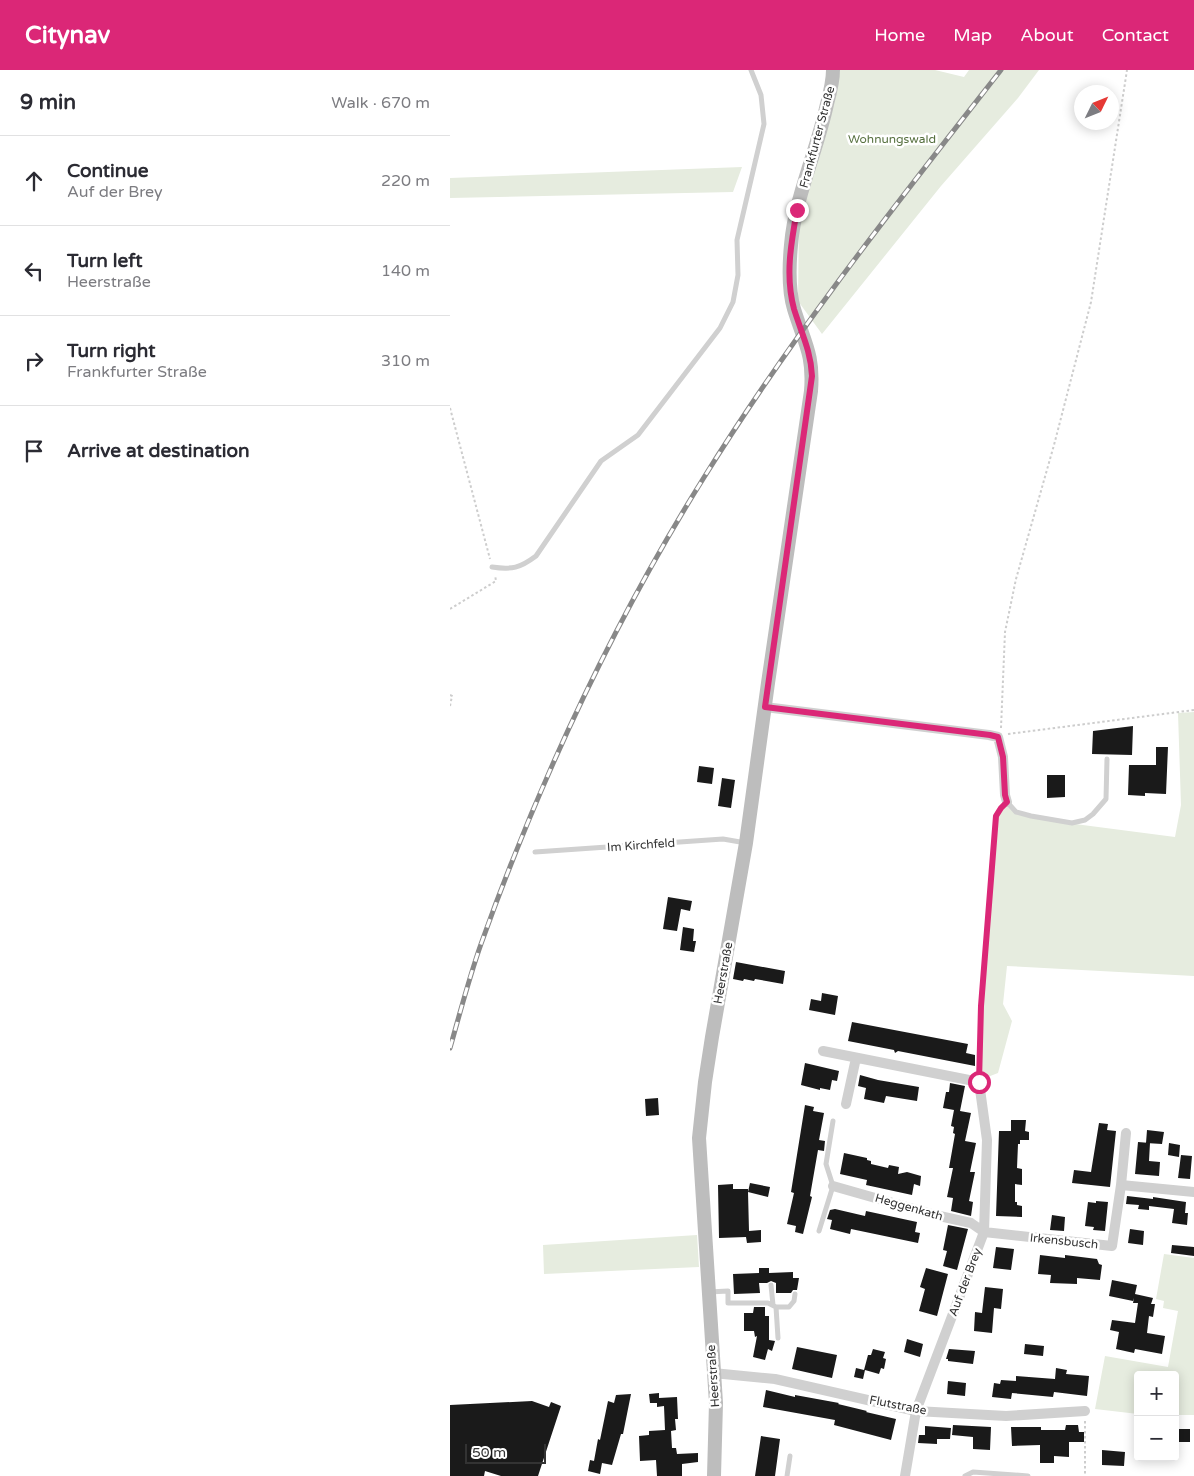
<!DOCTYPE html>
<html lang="en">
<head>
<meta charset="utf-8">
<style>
	body { margin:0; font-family:"Varela Round",sans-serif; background:#f2f2f3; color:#2b2b33 }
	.controls { position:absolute; right:15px; bottom:15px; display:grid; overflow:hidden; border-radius:5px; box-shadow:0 2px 12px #0003 }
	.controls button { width:45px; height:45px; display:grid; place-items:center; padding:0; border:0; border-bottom:1px solid #e1e1e2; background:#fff; color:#2b2b33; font:25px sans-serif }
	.compass { position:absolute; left:624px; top:15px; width:45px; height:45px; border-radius:50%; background:#fff; box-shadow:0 2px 12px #0003; rotate:47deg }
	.scale { position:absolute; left:15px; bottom:12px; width:81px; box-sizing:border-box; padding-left:5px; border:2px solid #333; border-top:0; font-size:14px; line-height:18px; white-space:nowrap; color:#333; -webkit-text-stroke:4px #fff; paint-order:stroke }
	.stop { position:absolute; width:15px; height:15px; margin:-11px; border:4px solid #db2777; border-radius:50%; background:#fff }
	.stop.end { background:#db2777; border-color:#fff; box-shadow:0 1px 5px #0008 }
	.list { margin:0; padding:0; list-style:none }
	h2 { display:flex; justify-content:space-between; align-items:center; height:65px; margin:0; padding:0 20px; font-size:21px }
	h2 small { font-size:16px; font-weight:400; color:#7c7c81 }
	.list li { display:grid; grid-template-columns:32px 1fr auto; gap:15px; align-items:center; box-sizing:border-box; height:90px; padding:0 20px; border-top:1px solid #e1e1e2 }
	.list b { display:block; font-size:19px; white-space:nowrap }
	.list p { margin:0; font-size:16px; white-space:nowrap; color:#7c7c81 }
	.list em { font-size:16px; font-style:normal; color:#7c7c81 }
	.icon { flex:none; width:28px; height:28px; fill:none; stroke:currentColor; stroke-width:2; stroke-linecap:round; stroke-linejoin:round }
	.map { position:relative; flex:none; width:744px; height:1406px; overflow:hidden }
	header { display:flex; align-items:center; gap:30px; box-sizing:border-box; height:70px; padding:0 25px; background:#db2777; color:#fff }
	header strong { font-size:24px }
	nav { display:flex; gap:28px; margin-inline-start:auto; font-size:18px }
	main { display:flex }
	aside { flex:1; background:#fff }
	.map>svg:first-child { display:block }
	.green { fill:#e6ecdf }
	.building { fill:#1a1a1a }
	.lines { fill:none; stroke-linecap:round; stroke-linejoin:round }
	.path { stroke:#cdcdcd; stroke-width:2; stroke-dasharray:2.5 2.5; stroke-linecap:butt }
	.lane { stroke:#d0d0d0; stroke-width:5 }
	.street { stroke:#d0d0d0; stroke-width:10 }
	.secondary { stroke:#bdbdbd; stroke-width:14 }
	.rail-casing { stroke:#888; stroke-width:5 }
	.rail { stroke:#fff; stroke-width:3; stroke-dasharray:9; stroke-linecap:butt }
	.route { stroke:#db2777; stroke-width:6 }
	.labels { text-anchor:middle; stroke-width:5; stroke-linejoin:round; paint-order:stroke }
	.street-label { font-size:12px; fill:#333; stroke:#fff }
	.park-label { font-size:12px; fill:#56703f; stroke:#fff }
</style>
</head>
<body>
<header>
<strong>Citynav</strong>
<nav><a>Home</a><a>Map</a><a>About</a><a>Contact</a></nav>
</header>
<main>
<aside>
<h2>9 min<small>Walk · 670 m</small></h2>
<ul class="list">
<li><svg class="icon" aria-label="ahead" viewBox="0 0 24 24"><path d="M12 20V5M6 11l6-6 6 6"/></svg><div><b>Continue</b><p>Auf der Brey</p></div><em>220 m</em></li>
<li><svg class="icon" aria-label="left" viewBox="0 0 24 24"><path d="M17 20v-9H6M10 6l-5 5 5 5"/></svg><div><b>Turn left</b><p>Heerstraße</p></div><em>140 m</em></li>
<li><svg class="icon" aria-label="right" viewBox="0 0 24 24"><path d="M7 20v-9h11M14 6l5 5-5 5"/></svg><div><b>Turn right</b><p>Frankfurter Straße</p></div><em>310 m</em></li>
<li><svg class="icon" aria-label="arrive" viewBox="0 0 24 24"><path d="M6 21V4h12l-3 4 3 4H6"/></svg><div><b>Arrive at destination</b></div></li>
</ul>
</aside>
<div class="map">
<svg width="744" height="1406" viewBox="0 0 744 1406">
	<rect width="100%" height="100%" fill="#fff"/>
	<path class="green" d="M390,0h95l29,7 5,-7h70l-21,28 -77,88 -119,148 -24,-33 1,-84z
		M292,97l-9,25 -283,6v-20z
		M744,642v264l-187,-10 -4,38 9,17 -14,52 -13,5 -5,-2 3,-69 14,-191 5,-8 5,-4 7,8 61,12 100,13 6,-32 -3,-92z
		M247,1165l2,32 -155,7 -1,-29z
		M714,1184l30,4v157h-19v-40h-37v39l-43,-5 10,-53 63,11 10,-56 -15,-3 1,-7 -8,-2z"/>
	<path class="building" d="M683,656l-1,29 -40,-1 1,-23z
		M706,677h12l-2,47 -21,-1v3l-17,-1 1,-30h27z
		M249,696l15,2 -2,16 -15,-2z
		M597,705h18v22l-18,1z
		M272,708l13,2 -4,28 -13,-2z
		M218,827l24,4 -2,10 -9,-2 -4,22 -14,-2z
		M233,857l11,2 -1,12h3l-2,11 -14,-2z
		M286,892l49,9 -2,13 -28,-5 -1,2 -10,-2 -1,2 -10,-2z
		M372,923l16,3 -3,19 -26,-5 2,-11 10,2z
		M402,952l116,22 -2,9 9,2v11l-77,-15 -3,2 -1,-3 -46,-9z
		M355,993l34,8 -2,10 -5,-1 -2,10 -10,-2v2l-19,-5z
		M410,1005l18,5 41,7 -2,14 -31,-5 -2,7 -20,-4 2,-11 -8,-2z
		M500,1013l15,3 -5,25 11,2 -6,28 11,2 -6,29h5l-6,29 4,1 -2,14 -20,-5 2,-13 -6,-1 6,-29h-4l6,-34 -2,-1 1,-6 -3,-1 3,-16 -11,-2 3,-16h3z
		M208,1028l1,17 -13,1 -1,-17z
		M355,1035l9,2 -1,4 11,2 -5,27 6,1 -1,10 -6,-1 -8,46 2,1 -9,37 -8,-2 1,-6 -9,-2 7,-31 -3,-1z
		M561,1050h15l-1,11 4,1v8h-9v4h-2l-1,24 5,1v16l-7,-1v18h2v3l5,1v11l-26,-1 3,-85h12z
		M649,1053l9,1 -1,6 9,1 -6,56 -38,-4 2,-13 17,2z
		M697,1060l17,2 -2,12 -16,-1z
		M688,1072l12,1 -1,18 11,1 -1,14 -24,-2z
		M719,1073l11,2 -1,12 -11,-2z
		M394,1083l23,5v2l4,1v3l17,4 1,-3 10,2 -1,7 9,-2 14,4 -1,10 -6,-2 -2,11 -46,-10 1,-5 -27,-6z
		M731,1085l11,1 -2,23 -12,-1z
		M300,1113l20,4 -2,10 -20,-5 1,39 12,-1v12l-14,1 -1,-6 -27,1 -1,-53 15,-1v5h15v3z
		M677,1126l26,3v-2l33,5 -1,11h3l-1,12 -15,-2 2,-14 -25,-3v4l-11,-1 1,-4 -13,-1z
		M646,1131l12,1 -3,29 -12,-1 1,-3 -9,-1 3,-24 8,1z
		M385,1139l30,7 1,-5 51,11 -2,10 5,1 -2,10 -67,-14 -1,5 -20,-5 2,-9 -5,-1 3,-9z
		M602,1145l13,2 -1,14 -14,-1z
		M498,1155l20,4 -11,41 -14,-4 4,-15 -4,-1z
		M680,1159l14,2 -1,14 -15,-2z
		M722,1175l22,2v9l-23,-3z
		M546,1177l18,2 -3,21 -18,-2z
		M590,1185l25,3v-3l32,4 2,5 3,1 -2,15 -23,-2v6l-27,-1 1,-8 -13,-1z
		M309,1198h10v5l24,-1v6h6l-2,12h-4l-2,3h-15v-10l-5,-2 -4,2h-8l1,10 -26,1 -1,-20 26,-1z
		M476,1198l22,6 -11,42 -18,-5 6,-22 -5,-2z
		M662,1210l25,5 -2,9 18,4 -2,6h4l-2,13 -4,-1 -2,17 18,3 -3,18 -27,-5 -1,4 -18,-4 3,-17 -9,-2 2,-10 23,3 3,-20h-5l1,-5 -1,3 -24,-5z
		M535,1217l18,2 -2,20 -7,-1 -2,25 -18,-2 1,-19 7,1z
		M304,1237h11v9h4v24l6,1 -3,10 -4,-2 -3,11 -12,-3 4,-21 -2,1 -1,-6h-10v-18h9z
		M457,1269l16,5 -3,13 -16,-5z
		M575,1274l19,2 -1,10 -19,-2z
		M347,1277l40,8 -5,23 -40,-9z
		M423,1279l12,3 -2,6 3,1 -2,10 -3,-1 -2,6 -14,-4 -2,9 -9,-2 2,-9 8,2 4,-15h3z
		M499,1279l26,2 -2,13 -25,-3v-2h-2z
		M606,1298l11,2 -1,4 23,2 -2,20 -33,-4 -1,5 -41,-4 -1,6 -19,-2 2,-14 6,1 1,-4 15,1v-5l39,3z
		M498,1311l18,2 -1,13 -18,-2z
		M316,1320l29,7v-2l44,8 -1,1 29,7 -1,1 30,7 -5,21 -57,-15 1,-5 -72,-13z
		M209,1323v5l18,-1 1,22h-3l1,11 -5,1 1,17h4l1,6 21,-1v9l-16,2v12h-25l-1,-16 -16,1 -1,-25 10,-1v-4l16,-1 -1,-24 -7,1v-4h-7l-1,-9z
		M181,1324l-8,40h-2l-9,31 -10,-2 -2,11 -12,-3 2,-11 4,1 4,-22 2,1 8,-39 6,2 2,-8z
		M82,1331l17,6 2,-5 10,4 -23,70h-37l-16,-5 -1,5h-34v-71z
		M503,1355l38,2 -1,23 -17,-1v-12l-21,-2z
		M616,1355h12l1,7h5v10h-15v15l-15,-1v7h-14v-18l-28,1 -1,-19h30v3h24z
		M475,1356l26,2 -1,11h-13v5l-19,-1 1,-8h6z
		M725,1359h15v13h-15z
		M311,1366l19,3 -5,37h-20z
		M652,1380l23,2 -1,14 -22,-1z"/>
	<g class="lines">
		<path class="path" d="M0,338l40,151
			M0,539l46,-28 -1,-6
			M0,625l2,1 -2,10
			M551,658l4,-96 11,-53 38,-134 37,-143 36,-232
			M558,664l186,-24
			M528,1002l3,-66 15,-190 4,-7
			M635,1351v55"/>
		<path class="lane" d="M42,497c20,3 28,1 44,-11l65,-95 37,-26 82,-107 13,-26 5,-27 -1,-35 27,-116 -3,-29 -10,-25
			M557,732l9,10 15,4 41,7 13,-3 8,-6 13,-15 1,-40
			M85,782l188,-13 23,4
			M369,1161l14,-45 -7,-22 7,-43
			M321,1215l2,20
			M259,1222l19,-1v12h40l8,4 2,31
			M326,1237h13l5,-6 1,-7
			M337,1406l3,-20
			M515,1406l8,-4 55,4"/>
		<path class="street" d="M315,637l224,28 9,2 5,20 2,38 2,7
			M373,981l156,31 8,58 -3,92 -68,179 -11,65
			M396,1034l10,-46
			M671,1115l5,-52
			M383,1116l102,29 36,8 13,9 128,14 9,-61 73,7
			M263,1303l62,6 141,32 90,5 79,-5"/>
		<path class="secondary" d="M264,1406l2,-73 -17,-265 6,-56 7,-45 34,-194 22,-160 43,-292c3,-37 -7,-49 -17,-82 -6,-20 -5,-43 -3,-64 4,-48 26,-94 36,-141 3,-11 6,-23 6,-34"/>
		<defs>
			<path id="rail" d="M0,978c10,-35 19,-70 31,-104 58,-162 131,-319 222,-465 89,-144 194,-276 298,-409"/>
		</defs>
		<use href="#rail" class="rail-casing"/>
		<use href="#rail" class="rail"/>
	</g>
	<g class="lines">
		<path class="route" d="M347,140c-6,33 -12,66 -3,99 7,23 17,42 18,67l-47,331 225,28 8,2 5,20 2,38 2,7 -6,6 -5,8 -15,190 -2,76"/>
	</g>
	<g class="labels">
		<g class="street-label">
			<text transform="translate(367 67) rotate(-75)" y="4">Frankfurter Straße</text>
			<text transform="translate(191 775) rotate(-4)" y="4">Im Kirchfeld</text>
			<text transform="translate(273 903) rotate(-80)" y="4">Heerstraße</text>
			<text transform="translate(459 1137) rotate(16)" y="4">Heggenkath</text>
			<text transform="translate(614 1171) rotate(6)" y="4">Irkensbusch</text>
			<text transform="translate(515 1212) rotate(-69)" y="4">Auf der Brey</text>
			<text transform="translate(263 1306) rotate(-94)" y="4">Heerstraße</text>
			<text transform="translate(448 1335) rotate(11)" y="4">Flutstraße</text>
		</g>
		<g class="park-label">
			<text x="442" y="73">Wohnungswald</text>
		</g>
	</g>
</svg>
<div class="controls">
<button>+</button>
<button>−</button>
</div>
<svg class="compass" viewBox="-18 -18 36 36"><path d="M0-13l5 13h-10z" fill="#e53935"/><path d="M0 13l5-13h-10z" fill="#7c7c81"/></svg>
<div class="scale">50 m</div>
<div class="stop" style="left:529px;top:1012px"></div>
<div class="stop end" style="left:347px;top:140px"></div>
</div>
</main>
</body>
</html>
